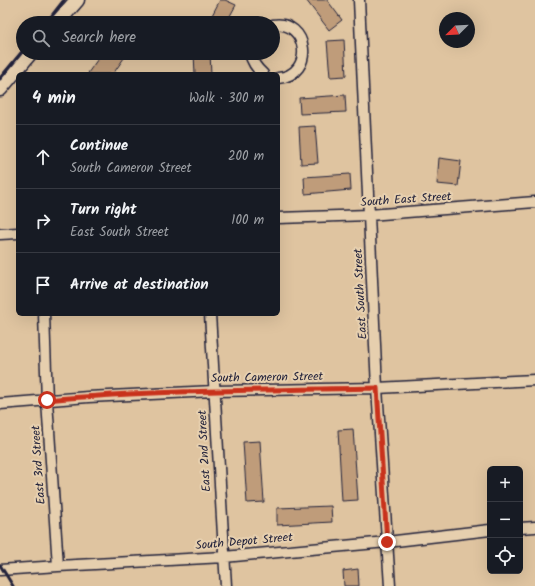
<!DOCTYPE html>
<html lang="en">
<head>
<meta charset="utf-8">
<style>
	body { margin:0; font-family:Kalam,sans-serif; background:#242831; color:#f1f3f6 }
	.controls { position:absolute; right:12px; bottom:12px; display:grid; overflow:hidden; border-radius:6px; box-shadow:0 4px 16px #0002 }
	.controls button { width:36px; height:36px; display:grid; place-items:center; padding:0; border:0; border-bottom:1px solid #363941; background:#171b24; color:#f1f3f6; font:20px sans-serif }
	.compass { position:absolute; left:439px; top:12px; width:36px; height:36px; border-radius:50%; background:#171b24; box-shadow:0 4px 16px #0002; rotate:246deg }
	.stop { position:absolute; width:12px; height:12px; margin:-9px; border:3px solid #c8321e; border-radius:50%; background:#fff }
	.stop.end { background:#c8321e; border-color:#fff; box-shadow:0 1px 4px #0008 }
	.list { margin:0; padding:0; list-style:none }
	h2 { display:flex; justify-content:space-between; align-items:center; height:52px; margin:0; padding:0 16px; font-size:17px }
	h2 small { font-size:13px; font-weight:400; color:#9ea1a6 }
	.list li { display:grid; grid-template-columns:26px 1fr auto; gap:12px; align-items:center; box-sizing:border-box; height:64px; padding:0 16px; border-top:1px solid #363941 }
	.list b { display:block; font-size:15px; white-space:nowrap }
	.list p { margin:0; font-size:13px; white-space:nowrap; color:#9ea1a6 }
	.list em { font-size:13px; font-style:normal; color:#9ea1a6 }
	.icon { flex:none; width:22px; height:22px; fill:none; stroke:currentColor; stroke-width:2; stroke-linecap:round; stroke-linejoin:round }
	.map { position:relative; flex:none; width:535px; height:586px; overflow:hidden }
	.search { position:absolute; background:#171b24; box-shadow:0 4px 16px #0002; left:16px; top:16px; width:264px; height:44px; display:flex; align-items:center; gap:10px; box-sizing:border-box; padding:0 14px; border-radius:22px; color:#9ea1a6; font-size:15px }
	.panel { position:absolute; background:#171b24; box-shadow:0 4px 16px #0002; left:16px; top:72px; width:264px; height:244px; border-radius:6px }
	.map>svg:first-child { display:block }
	.building { fill:#bf9c7a; stroke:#22223b }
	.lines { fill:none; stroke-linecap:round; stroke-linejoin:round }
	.street-casing { stroke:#22223b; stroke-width:13 }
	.secondary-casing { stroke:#22223b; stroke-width:17 }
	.street { stroke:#e6cfae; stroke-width:10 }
	.secondary { stroke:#e6cfae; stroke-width:14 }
	.rail { stroke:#22223b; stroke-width:3 }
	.route { stroke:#c8321e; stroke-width:5 }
	.labels { text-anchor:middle; stroke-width:4; stroke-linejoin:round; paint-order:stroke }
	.street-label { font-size:12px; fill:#22223b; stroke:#e6cfae }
</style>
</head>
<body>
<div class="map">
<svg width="535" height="586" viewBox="0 0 535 586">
	<rect width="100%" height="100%" fill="#dfc4a0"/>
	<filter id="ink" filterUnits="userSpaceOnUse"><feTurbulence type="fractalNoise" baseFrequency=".025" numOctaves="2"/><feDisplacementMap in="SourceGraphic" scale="8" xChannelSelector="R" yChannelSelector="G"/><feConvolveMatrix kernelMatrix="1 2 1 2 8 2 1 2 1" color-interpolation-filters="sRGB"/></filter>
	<g filter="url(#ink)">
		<path class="building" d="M220,0h5l11,5 -10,18h-18z
			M306,0h21l15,20 -13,10z
			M344,40l2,36 -16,1 -3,-36z
			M102,53h14l8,5 -11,16h-23l-2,-1z
			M194,53h16l1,21h-16z
			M345,95l1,17 -46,2 -1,-16z
			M315,126l3,37 -17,1 -2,-37z
			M439,158l22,3 -3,25 -21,-2z
			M350,174l1,16 -46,4 -1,-17z
			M353,429l5,71 -16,1 -4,-71z
			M260,441l4,61 -17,1 -4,-61z
			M331,506l1,16 -55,3v-17z
			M358,569l1,17h-15l-1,-15z"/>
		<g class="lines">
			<defs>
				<path id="street" d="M359,0l18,388 13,198
					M273,25c35,-6 43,50 5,53
					M250,53c2,9 6,15 13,21
					M278,218l91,-3 166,-13
					M0,234l18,-1
					M44,314l3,87 11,165
					M210,314l16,272
					M0,404l88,-7 126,-6 163,-3 158,-8
					M520,528l15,-1
					M0,570l58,-4 166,-9 163,-15 103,-12"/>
				<path id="secondary" d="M57,23l20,-23
					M0,89l30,-36"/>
			</defs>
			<use href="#street" class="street-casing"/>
			<use href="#secondary" class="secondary-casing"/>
			<use href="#street" class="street"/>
			<use href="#secondary" class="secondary"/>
			<path class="rail" d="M46,23l18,-23
				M0,79l23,-28
				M0,565l13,21"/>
		</g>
	</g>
	<g class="lines" filter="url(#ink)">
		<path class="route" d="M47,400c110,-10 220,-10 330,-12l10,154"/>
	</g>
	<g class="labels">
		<g class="street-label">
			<text transform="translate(406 199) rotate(-4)" y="4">South East Street</text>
			<text transform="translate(360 294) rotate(-93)" y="4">East South Street</text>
			<text transform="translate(267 377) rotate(-1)" y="4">South Cameron Street</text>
			<text transform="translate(204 451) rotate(-93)" y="4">East 2nd Street</text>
			<text transform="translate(38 465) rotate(-94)" y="4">East 3rd Street</text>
			<text transform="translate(244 541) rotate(-5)" y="4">South Depot Street</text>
		</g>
	</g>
</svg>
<div class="controls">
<button>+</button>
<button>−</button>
<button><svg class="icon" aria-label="locate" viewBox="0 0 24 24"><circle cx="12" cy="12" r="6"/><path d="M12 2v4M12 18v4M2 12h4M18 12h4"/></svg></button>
</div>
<svg class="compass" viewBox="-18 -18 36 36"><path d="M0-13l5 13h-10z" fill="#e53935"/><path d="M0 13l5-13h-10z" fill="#9ea1a6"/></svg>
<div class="stop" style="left:47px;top:400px"></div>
<div class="stop end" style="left:387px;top:542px"></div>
<div class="search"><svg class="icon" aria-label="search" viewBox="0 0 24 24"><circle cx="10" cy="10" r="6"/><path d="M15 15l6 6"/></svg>Search here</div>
<section class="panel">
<h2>4 min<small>Walk · 300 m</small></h2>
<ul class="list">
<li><svg class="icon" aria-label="ahead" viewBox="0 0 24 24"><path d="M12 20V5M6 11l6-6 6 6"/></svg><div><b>Continue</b><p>South Cameron Street</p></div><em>200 m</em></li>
<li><svg class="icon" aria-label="right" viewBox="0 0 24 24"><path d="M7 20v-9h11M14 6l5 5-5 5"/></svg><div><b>Turn right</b><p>East South Street</p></div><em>100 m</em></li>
<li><svg class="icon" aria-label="arrive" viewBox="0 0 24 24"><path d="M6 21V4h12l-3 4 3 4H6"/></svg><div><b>Arrive at destination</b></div></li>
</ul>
</section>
</div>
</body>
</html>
